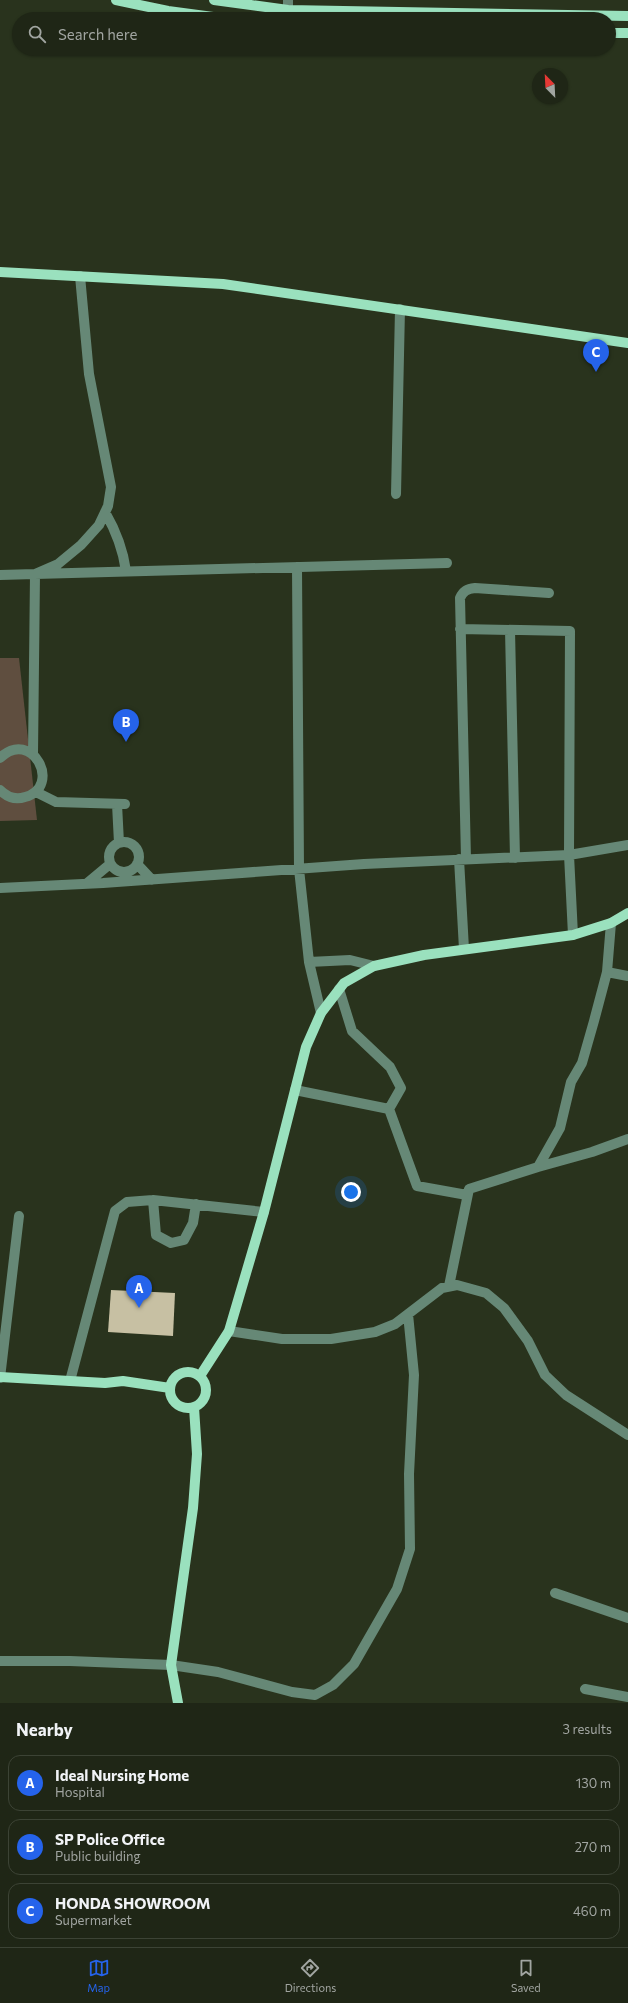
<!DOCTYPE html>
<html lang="en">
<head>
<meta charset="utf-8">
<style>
	body { margin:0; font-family:Commissioner,sans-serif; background:#272e1f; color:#f1f3f6 }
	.compass { position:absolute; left:532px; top:68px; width:36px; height:36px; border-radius:50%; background:#1f2616; box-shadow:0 1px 3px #0004; rotate:336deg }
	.you { position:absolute; left:351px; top:1192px; width:14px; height:14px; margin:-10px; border:3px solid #fff; border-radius:50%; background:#1a73e8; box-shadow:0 0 0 6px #1a73e833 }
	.badge { display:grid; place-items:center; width:26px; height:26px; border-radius:50%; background:#2563eb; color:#fff; font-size:13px; font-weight:700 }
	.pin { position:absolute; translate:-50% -33px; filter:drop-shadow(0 1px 2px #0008) }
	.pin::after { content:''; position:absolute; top:21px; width:14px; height:12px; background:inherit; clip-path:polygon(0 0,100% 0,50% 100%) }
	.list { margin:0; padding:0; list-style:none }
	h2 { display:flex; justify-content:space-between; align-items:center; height:52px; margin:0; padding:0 16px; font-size:17px }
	h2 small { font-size:13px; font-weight:400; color:#a1a5a1 }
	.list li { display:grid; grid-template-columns:26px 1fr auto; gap:12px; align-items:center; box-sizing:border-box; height:56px; margin:0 8px 8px; padding:0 8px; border:1px solid #3c4335; border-radius:12px }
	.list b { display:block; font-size:15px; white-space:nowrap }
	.list p { margin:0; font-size:13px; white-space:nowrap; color:#a1a5a1 }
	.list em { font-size:13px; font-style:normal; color:#a1a5a1 }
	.icon { flex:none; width:22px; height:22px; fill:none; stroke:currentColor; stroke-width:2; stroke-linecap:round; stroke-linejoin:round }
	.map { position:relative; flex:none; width:628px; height:1703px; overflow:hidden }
	.search { position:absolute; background:#1f2616; box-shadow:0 1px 3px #0004; left:12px; right:12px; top:12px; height:44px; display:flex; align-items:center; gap:10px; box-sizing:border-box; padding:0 14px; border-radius:22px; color:#a1a5a1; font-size:15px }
	.sheet { height:244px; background:#1f2616 }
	nav { display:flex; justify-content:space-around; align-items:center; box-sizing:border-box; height:56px; border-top:1px solid #3c4335; background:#1f2616; font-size:11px; color:#a1a5a1 }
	nav a { display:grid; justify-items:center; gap:2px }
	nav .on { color:#2563eb }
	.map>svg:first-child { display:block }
	.green { fill:#5f4e3f }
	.building { fill:#c7c0a3 }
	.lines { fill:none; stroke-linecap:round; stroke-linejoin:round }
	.minor { stroke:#668876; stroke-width:10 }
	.major { stroke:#9ae1be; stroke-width:10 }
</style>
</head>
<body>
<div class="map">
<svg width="628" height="1703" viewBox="0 0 628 1703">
	<rect width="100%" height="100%" fill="#29331d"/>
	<path class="green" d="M0,658h19l18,162 -37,1z"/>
	<path class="building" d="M111,1290l64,3 -2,43 -65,-4z"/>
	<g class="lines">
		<path class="minor" d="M288,10v-10
			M396,494l4,-185
			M105,512c11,19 18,37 21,59
			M297,567l2,302 10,93 12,51
			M0,575l35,-1 23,-10 23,-19 18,-20 9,-19 3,-19 -22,-113 -9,-98
			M460,629l110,2 -1,224 59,-10
			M510,630l5,228
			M33,754l2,-180 412,-11
			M0,758c32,-31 63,29 25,39 -9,3 -18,0 -25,-7
			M36,792l20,10 69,2
			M117,804l2,39
			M109 857a15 15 0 1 1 30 0a15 15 0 1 1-30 0Z
			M459,859l5,90
			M466,859l-6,-261c3,-7 7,-9 15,-10l74,5
			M137,864l15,16
			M86,884l24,-20
			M0,888l103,-5 261,-19 205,-9 4,80
			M309,962l41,-2 24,6
			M607,972l21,4
			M339,989l13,42 38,36 11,21 -12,21
			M295,1090l94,19 28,77 50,9
			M538,1167l54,-15 36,-13
			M153,1200l3,35 15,8 13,-3 9,-17 3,-19
			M449,1286l20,-97 69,-22 22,-39 11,-46 11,-19 12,-42 13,-49 4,-49
			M229,1331l53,8h49l44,-7 20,-8 47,-36 15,-3 29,8 18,15 24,33 17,34 21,20 62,40
			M0,1378l19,-162
			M70,1381l45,-170 12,-9 26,-2 111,12
			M555,1593l73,25
			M0,1661h70l101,4 47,7 74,20 23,3 18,-10 21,-21 43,-75 13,-40 -1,-75 5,-99 -6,-61
			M585,1689l43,8"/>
		<path class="major" d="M116,0l52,11 60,8
			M214,0l74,10 340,6
			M609,33h19
			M0,272l223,12 405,59
			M170 1390a18 18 0 1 1 36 0a18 18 0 1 1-36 0Z
			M200,1376l29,-45 35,-119 42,-165 15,-34 23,-30 30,-17 50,-11 149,-20 38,-12 17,-10
			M0,1377l105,6 18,-2 47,7
			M178,1703l-7,-38 22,-157 4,-54 -3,-47"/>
	</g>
</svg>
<svg class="compass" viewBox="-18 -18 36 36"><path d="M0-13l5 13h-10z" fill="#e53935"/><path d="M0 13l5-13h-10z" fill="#a1a5a1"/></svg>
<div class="you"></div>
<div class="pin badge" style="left:139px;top:1308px">A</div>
<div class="pin badge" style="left:126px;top:742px">B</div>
<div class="pin badge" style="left:596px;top:372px">C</div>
<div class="search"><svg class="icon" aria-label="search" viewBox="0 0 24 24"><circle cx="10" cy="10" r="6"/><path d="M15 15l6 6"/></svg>Search here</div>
</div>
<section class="sheet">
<h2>Nearby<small>3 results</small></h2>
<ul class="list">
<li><span class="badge">A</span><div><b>Ideal Nursing Home</b><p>Hospital</p></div><em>130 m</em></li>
<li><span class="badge">B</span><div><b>SP Police Office</b><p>Public building</p></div><em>270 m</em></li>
<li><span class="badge">C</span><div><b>HONDA SHOWROOM</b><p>Supermarket</p></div><em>460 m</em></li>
</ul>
</section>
<nav>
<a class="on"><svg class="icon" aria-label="map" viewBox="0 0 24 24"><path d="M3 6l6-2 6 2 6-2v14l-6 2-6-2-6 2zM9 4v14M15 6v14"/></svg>Map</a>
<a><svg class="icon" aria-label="directions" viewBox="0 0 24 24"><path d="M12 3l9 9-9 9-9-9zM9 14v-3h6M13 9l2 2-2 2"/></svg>Directions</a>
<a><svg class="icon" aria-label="saved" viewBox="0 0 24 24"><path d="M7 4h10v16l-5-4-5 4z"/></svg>Saved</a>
</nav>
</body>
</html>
